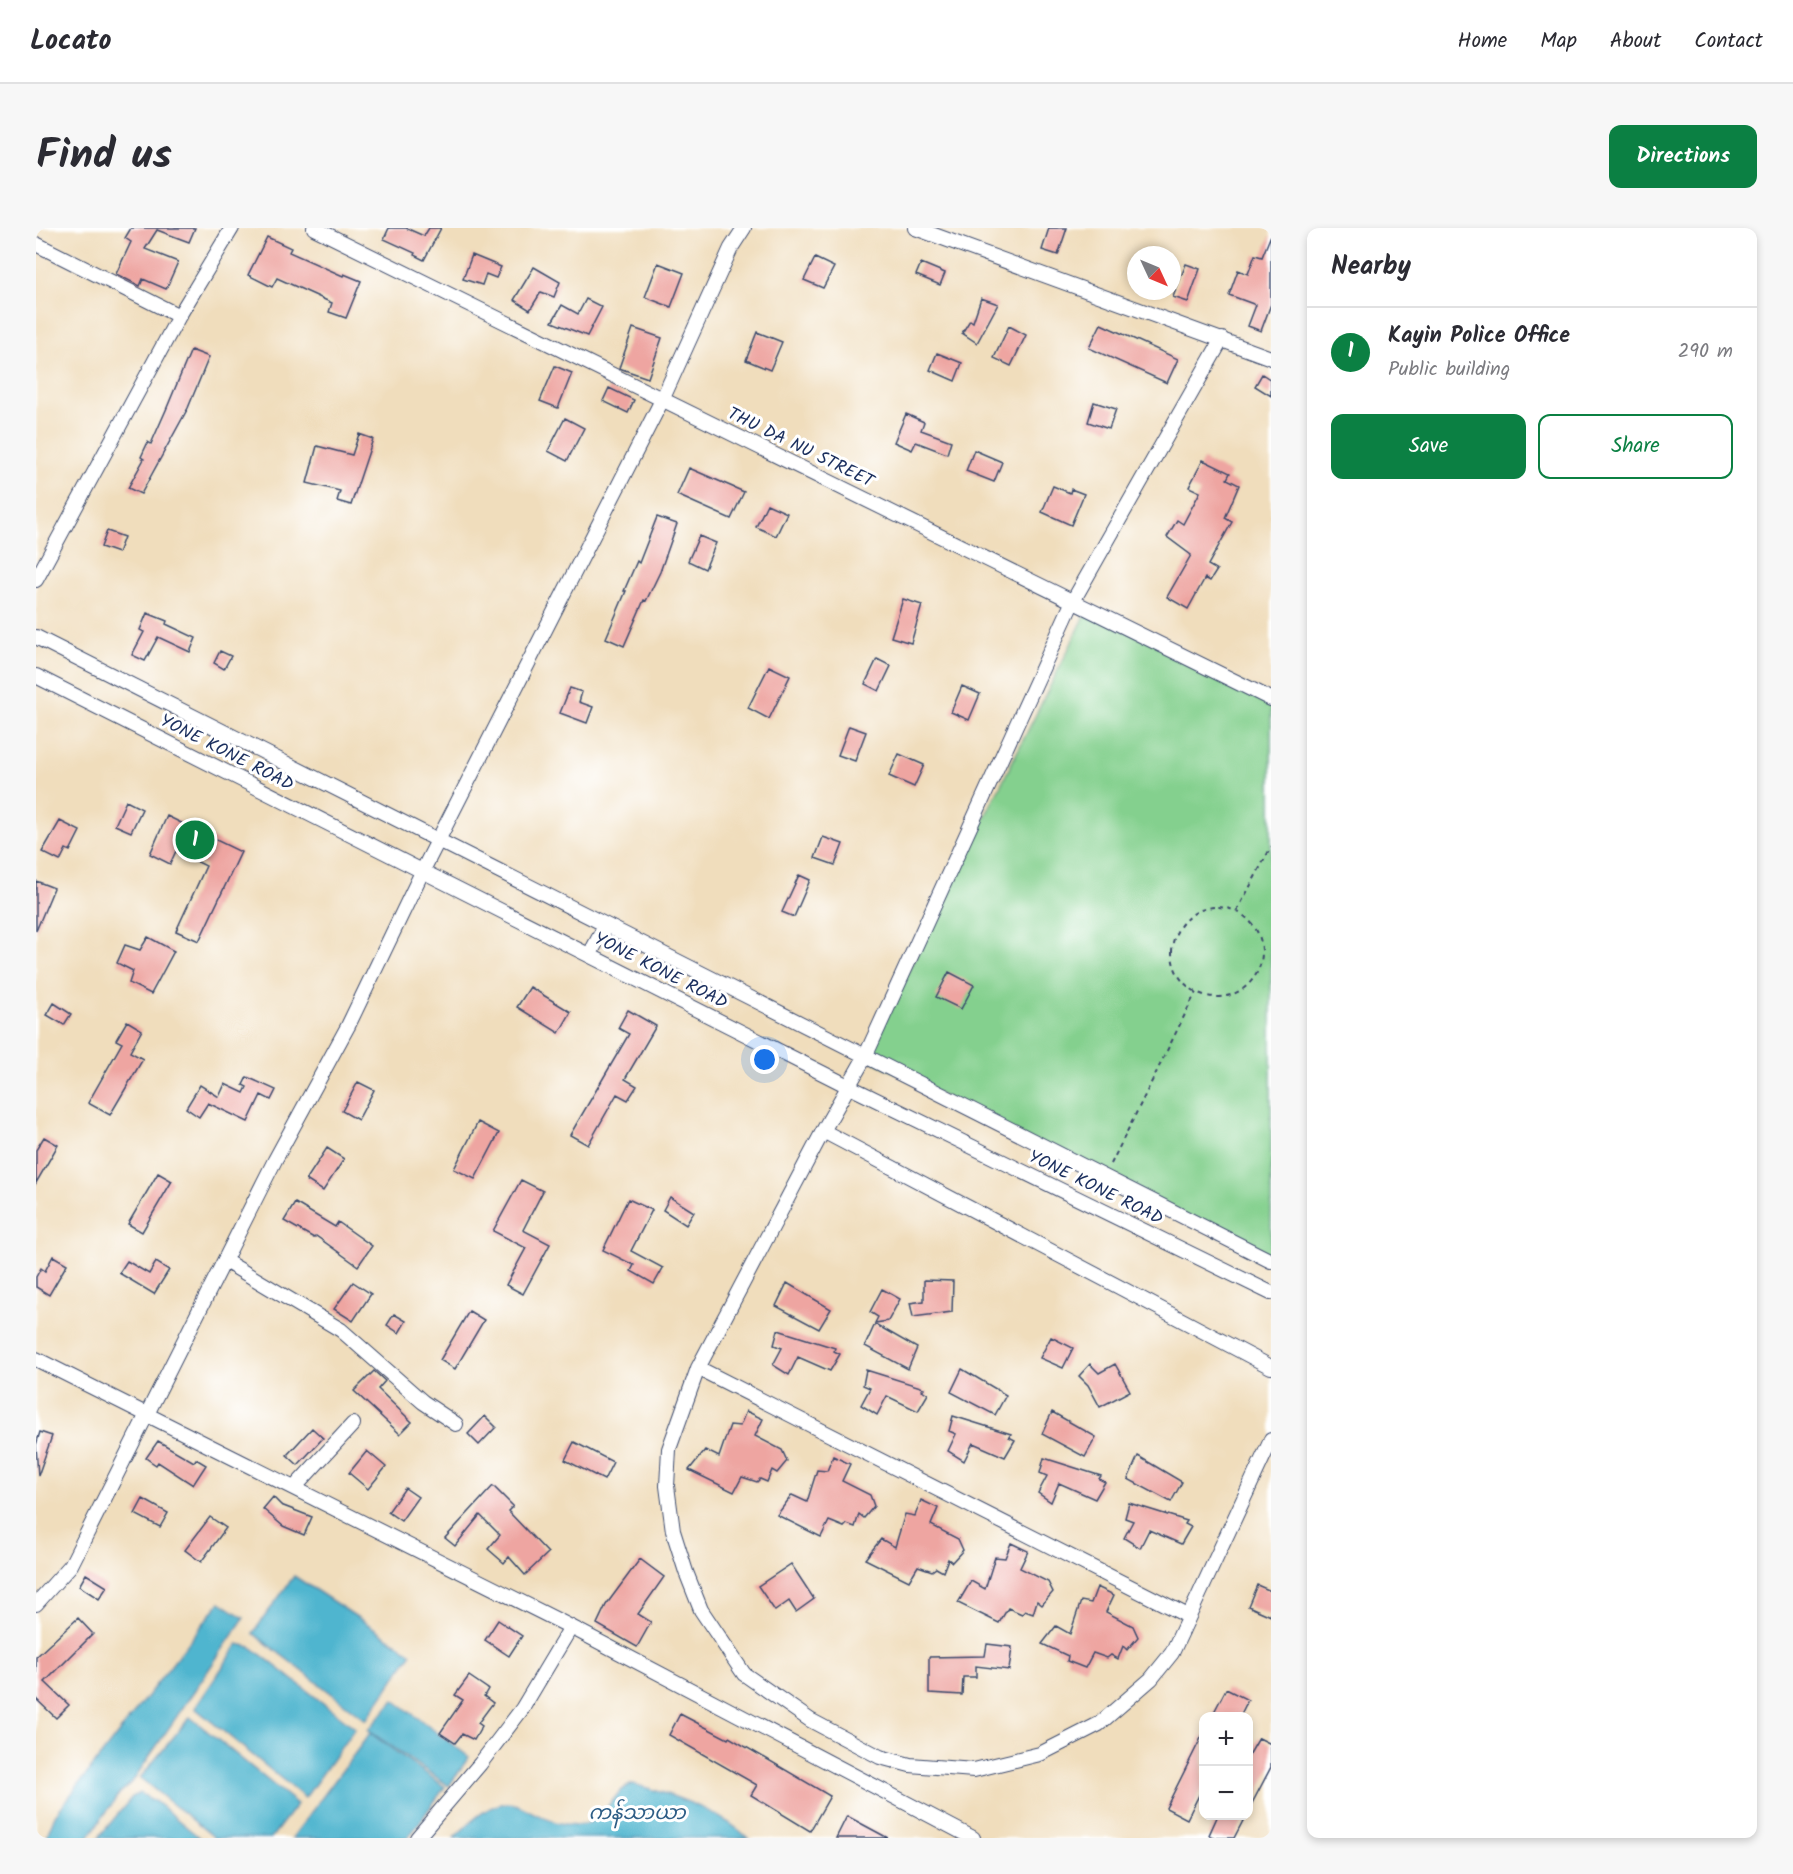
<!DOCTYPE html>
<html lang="en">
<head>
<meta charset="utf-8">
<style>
	body { margin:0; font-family:Kalam,"Noto Sans Myanmar",sans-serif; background:#f7f7f7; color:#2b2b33 }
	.controls { position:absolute; right:18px; bottom:18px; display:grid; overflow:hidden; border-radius:12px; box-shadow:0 3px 9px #0003 }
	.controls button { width:54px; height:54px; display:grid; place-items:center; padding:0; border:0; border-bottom:2px solid #e1e1e2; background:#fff; color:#2b2b33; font:30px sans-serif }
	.compass { position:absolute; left:1091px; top:18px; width:54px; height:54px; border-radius:50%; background:#fff; box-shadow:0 3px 9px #0003; rotate:134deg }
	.you { position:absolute; left:729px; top:832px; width:21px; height:21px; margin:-15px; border:4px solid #fff; border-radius:50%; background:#1a73e8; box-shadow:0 0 0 9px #1a73e833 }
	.badge { display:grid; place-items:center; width:39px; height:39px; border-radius:50%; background:#0b8043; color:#fff; font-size:20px; font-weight:700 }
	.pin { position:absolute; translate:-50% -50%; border:3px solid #fff; box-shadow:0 2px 6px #0006 }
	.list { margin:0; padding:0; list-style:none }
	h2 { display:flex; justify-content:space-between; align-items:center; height:78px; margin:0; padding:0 24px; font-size:26px }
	h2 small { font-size:20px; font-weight:400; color:#7c7c81 }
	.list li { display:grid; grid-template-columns:39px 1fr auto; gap:18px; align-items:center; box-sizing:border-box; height:90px; padding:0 24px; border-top:2px solid #e1e1e2 }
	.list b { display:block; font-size:22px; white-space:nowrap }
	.list p { margin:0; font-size:20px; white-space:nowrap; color:#7c7c81 }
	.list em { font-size:20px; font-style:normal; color:#7c7c81 }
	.actions { display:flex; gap:12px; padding:18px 24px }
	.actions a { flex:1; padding:14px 0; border:2px solid #0b8043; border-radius:12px; text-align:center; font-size:21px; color:#0b8043 }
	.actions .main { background:#0b8043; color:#fff }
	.map { position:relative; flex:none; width:1235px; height:1610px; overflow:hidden; border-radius:12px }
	header { display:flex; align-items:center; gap:36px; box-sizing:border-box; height:84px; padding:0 30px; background:#fff; border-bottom:2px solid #e1e1e2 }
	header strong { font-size:28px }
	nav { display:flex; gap:33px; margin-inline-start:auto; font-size:21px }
	.intro { display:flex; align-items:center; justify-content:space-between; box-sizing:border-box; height:144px; padding:0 36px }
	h1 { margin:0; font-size:42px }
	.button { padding:15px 27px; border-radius:12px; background:#0b8043; color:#fff; font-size:21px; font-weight:700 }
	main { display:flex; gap:36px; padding:0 36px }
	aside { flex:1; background:#fff; border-radius:12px; box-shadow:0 3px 9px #0003 }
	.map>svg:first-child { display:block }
	.green { fill:#84d08e; stroke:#508076; stroke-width:1.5 }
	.water { fill:#50b5cf; stroke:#367296; stroke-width:1.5 }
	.building { fill:#eea5a1 }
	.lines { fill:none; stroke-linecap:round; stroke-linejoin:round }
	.minor-casing { stroke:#3b496c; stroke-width:16 }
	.path { stroke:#3b496c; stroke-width:2; stroke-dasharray:4.5 4.5; stroke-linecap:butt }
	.minor { stroke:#fff; stroke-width:14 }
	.labels { text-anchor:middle; stroke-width:6; stroke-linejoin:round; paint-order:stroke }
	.street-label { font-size:18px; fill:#1b2f5e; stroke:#fff }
	.water-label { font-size:20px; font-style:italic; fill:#2e5e86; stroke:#fff }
</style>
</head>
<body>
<header>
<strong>Locato</strong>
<nav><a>Home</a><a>Map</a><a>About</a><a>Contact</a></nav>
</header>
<div class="intro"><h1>Find us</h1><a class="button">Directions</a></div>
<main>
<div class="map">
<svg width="1235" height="1610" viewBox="0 0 1235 1610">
	<rect width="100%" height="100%" fill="#fff"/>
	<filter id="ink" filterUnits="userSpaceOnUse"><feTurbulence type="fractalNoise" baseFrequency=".0167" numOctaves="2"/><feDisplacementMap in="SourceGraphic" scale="12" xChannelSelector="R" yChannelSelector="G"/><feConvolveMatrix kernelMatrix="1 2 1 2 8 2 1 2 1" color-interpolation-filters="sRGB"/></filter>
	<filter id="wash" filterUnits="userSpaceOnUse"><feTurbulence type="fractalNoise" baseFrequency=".008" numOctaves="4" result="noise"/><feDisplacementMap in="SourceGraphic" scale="24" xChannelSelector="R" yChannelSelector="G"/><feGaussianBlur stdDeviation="1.35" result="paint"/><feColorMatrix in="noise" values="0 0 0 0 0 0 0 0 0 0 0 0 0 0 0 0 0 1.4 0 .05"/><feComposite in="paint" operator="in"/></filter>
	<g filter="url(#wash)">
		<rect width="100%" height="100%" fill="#f0ddbc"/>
		<path class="green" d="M1054,378l181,92v563l-406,-204z"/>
		<path class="water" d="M258,1348l118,77 -46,67 -113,-87z
			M184,1374l24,16 -112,164 -13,12 -31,44h-42l9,-23z
			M202,1416l13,3 104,81 -50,70 -110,-90z
			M358,1472l75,57 -20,29 -81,-56z
			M154,1489l107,87 -26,34h-56l-75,-60z
			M334,1505l75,54 -37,51h-116z
			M597,1556c38,10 86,26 115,54h-294c15,-15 40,-42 64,-33 15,7 30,17 48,19 6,0 12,2 18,0 22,-5 28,-33 49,-40z
			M104,1565l16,9 44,36h-102l34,-41z"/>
		<g id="blocks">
			<path class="building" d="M95,0h64l-6,14 -32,-12 -12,19 33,13 -12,27 -23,-10 -3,7 -24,-12 15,-32 -6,-4z
				M353,0h17l18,8 5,-8h12l-17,32 -10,-5 1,-2 -31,-14z
				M1013,0h18l-9,27 -16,-5z
				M1235,7v69l-10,27 -13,-5 8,-21 -27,-10 9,-25 10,4 7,-19 7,2z
				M231,9l24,11 -2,4 54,24 1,-2 17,7 -15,37 -17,-6 3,-9 -55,-25 -5,9 -24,-12z
				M436,27l29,12 -5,11 -10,-4 -4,11 -19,-6z
				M779,30l19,9 -11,21 -19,-8z
				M622,35l26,10 -13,34 -26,-10z
				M885,35l24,10 -5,12 -24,-10z
				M1150,36l14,5 -12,33 -15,-5z
				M498,39l26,15 -6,15 -13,-5 -11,18 -16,-10z
				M945,70l17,6 -21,39 -15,-10 8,-13 3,2z
				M550,71l16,8 -15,29 -35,-14 10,-17 16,9z
				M1065,96l77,35 -11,24 -78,-35z
				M973,98l17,9 -15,31 -17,-8z
				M597,100l29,10 -14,40 -29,-10z
				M721,104l25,10 -12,28 -24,-10z
				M155,122l18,7 -21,51 -47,86 -13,-6 16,-29 -3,-2 7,-15 3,2 15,-34z
				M901,125l25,10 -7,18 -25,-11z
				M519,138l17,7 -14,35 -18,-7z
				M1226,146l9,6v16l-16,-10z
				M573,160l25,12 -6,13 -25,-12z
				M1058,174l22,7 -7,20 -21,-7z
				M870,186l18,8 -3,8 30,11 -4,13 -31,-12 -4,8 -18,-8z
				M529,190l19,10 -17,33 -19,-10z
				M323,206l14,5 -22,66 -14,-4 3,-10 -33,-8 10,-37 35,9z
				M938,222l28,12 -8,20 -28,-11z
				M1167,232l27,13 -3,6 12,6 -14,33 7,4 -24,43 9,5 -7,11 -5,-3 -17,31 -21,-12 24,-42 -24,-18 10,-17 6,4 17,-32 -11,-5z
				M653,240l55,24 -13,27 -54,-24z
				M1017,258l17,7 1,-4 13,5 -13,31 -29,-13z
				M731,276l20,9 -11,23 -20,-9z
				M621,289l20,7 -17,48 -14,29 -2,-1 -20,46 -18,-8 20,-47h-2l13,-30 2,2z
				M71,303l17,6 -6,16 -17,-6z
				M663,308l17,7 -11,26 -17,-8z
				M867,371l19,6 -11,38 -20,-6z
				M111,385l20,8 -1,3 30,14 -6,14 -32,-15 -13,24 -13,-6 12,-23 -4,-2z
				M184,423l11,5 -7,13 -10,-6z
				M841,431l14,7 -12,25 -14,-7z
				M733,438l21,10 -21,43 -21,-11z
				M926,458l18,8 -11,26 -18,-8z
				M534,460l12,4 -3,10 14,5 -6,16 -27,-10z
				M813,498l17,6 -11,29 -17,-6z
				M863,526l25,11 -10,22 -25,-11z
				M90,573l16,8 -11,23 -16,-7z
				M131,588l74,36 -42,89 -23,-10 30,-65 -30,-15 -6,13 -20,-10z
				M24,593l20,10 -10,20 -4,-2 -6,12 -18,-9z
				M787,609l20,7 -8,21 -20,-7z
				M763,647l11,5 -16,37 -12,-5z
				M0,653l18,7 -18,43z
				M112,709l26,14 -23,43 -22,-11 4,-12 -16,-8 8,-18 15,5z
				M913,744l25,13 -13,24 -25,-12z
				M494,759l41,25 -12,21 -42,-26z
				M18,775l17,11 -7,11 -17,-10z
				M592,782l28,16 -31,53 12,7 -9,14 -11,-6 -29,51 -18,-10 59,-101 -11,-6z
				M91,793l15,9 -12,22 13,7 -33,56 -22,-12 34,-60 -6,-3z
				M211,849l29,13 -5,10 -10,-5 -13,27 -40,-19 -9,14 -13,-9 14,-23 19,12 6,-13 19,9 3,-6 -4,-2z
				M322,854l16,8 -16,30 -16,-9z
				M442,894l21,11 -24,46 -21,-10z
				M8,909l14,8 -22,38v-33z
				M291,920l17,11 -21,32 -17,-11z
				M122,945l14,8 -30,51 -14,-8z
				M485,952l22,11 -20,39 27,14 -27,50 -17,-9 20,-37 -33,-17z
				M634,969l24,15 -8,13 -23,-15z
				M592,971l24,11 -21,41 32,17 -9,16 -23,-13 3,-6 -31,-15z
				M259,975l40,24 3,-5 34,24 -14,20 -42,-30 -2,2 -30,-17z
				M17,1028l14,8 -18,31 -13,-8v-10l5,-9 4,3z
				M91,1033l22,13 7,-12 13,8 -15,24 -35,-21z
				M888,1052l29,1 -1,31 -39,5 -3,-14 14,-2z
				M317,1054l18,12 -18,27 -19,-12z
				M751,1055l44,26 -12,20 -43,-23z
				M846,1061l18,10 -12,22 -13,2 3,-6 -8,-5z
				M433,1083l15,9 -29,49 -15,-9z
				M358,1086l12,7 -7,12 -12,-8z
				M839,1096l42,24 -9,21 -43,-23z
				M742,1102l57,18 -1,3 6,3 -10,17 -32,-14 -9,18 -16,-10 9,-17 -8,-3z
				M1015,1109l22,11 -10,20 -23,-10z
				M1054,1136l9,9 16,-9 15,27 -30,16 -12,-22 -9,-9z
				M926,1141l44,26 -11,20 -44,-23z
				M830,1142l58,18 -2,2 6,4 -10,17 -31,-15 -10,19 -16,-10 9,-17 -7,-3z
				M338,1143l11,10 -7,8 34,33 -12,12 -46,-43z
				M710,1183l17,8 -8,17 27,14 5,11 -10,12 -5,-3 -5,12 -7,-3 -3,3 -15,-5 -8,15 -45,-22 16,-20 14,7 11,-32 10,1z
				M1016,1184l44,25 -11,20 -43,-23z
				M449,1188l11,11 -17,18 -11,-11z
				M917,1188l58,18 -2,3 6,3 -10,17 -32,-14 -9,18 -16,-10 8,-17 -7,-3z
				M276,1200l11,10 -25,27 -11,-10z
				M4,1204l12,4 -14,40 -2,-31z
				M122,1213l36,21 2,-3 10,6 -13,20 -35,-23 -2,3 -10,-7z
				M538,1214l39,20 -9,18 -39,-20z
				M331,1223l19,16 -18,22 -19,-16z
				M797,1228l17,8 -8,17 28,14 4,11 -10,12 -5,-4 -4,13 -8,-3 -3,3 -15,-6 -8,16 -44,-22 15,-20 15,7 10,-32 10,1z
				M1102,1228l44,26 -11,20 -43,-23z
				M1008,1230l57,18 -2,3 6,3 -10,17 -36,-16 -8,19 -13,-9 9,-17 -7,-3z
				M457,1258l20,20 -5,5 40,42 -23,22 -16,-18 -5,6 -16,-14 12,-14 -20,-20 -25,31 -10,-8z
				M369,1260l13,9 -17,24 -13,-9z
				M237,1269l8,8 31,12 -8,18 -21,-9 -20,-17z
				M107,1271l25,14 -8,14 -25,-13z
				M885,1272l17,8 -7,17 27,14 5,11 -11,12 -4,-3 -5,13 -7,-4 -4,3 -14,-5 -9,15 -44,-22 16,-20 14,8 10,-33 10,2z
				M1093,1275l58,18 -2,3 6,3 -10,17 -32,-14 -9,18 -16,-10 9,-17 -8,-3z
				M174,1289l16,11 -25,34 -16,-12z
				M975,1315l17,8 -8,17 28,14 5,10 -11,13 -5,-4 -4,13 -8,-3 -3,3 -14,-6 -9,15 -41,-20 13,-22 14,8 10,-32 10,1z
				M604,1331l24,18 -26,37 13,8 -14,25 -40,-23 9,-19z
				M755,1336l23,35 -18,13 -7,-11 -14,10 -17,-25z
				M50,1346l21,13 -8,12 -20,-13z
				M1221,1357l14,6v25l-23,-10z
				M1061,1359l17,8 -8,17 27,14 5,11 -11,13 -4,-4 -5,13 -7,-4 -4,3 -14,-5 -8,15 -18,-7 1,-5 -26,-12 14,-18 14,8 11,-33 10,2z
				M42,1390l15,16 -48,48 24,23 -13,13 -20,-19v-42z
				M462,1392l24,16 -13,20 -24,-16z
				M951,1416l25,3 -3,23 -33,-4v11h-13l-1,18 -33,-2v-36l56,-1z
				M433,1448l19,13 -4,7 9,7 -15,20 4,3 -8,14 -12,-6 -7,9 -15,-10 23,-33 -8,-5z
				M1190,1461l22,11 -8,16h-28z
				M644,1486l48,25 1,-2 101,59 -20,35 -59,-36 6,-10 -88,-50z
				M1167,1506v53l-16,32 -21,-11z
				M1223,1510l12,6v23l-23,44v-54z
				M1182,1587h28l-12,23h-19l-6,-3z
				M811,1588l41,22h-52z"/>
		</g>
	</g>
	<g filter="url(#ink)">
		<use href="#blocks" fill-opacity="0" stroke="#3b496c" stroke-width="1.5"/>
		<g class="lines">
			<defs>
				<path id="minor" d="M278,0l957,471
					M879,0l356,130
					M0,16l143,72
					M1186,111l-149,262 -208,456 -42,74 -125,237 -29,81 -2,37 6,45 13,41 15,38 43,64 66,46 70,37 30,8 64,5 66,-16 59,-30 52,-45 21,-26 99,-213
					M0,352l143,-264 53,-88
					M0,409l1235,624
					M0,448l814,411 421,206
					M554,726l15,-28
					M787,903l448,236
					M189,1033l116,69 82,72 33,22
					M0,1131l535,268 402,211
					M662,1140l490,248
					M258,1260l59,-64
					M0,1376l35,-39 204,-405 73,-134 75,-156 240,-472 68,-150 13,-20
					M381,1610l63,-74 42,-55 49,-82"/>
			</defs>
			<use href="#minor" class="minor-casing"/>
			<path class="path" d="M1136 724a45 45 0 1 1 90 0a45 45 0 1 1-90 0Z
				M1201,683l34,-64
				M1075,936l85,-172"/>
			<use href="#minor" class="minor"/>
		</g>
	</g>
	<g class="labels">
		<g class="street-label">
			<text transform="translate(765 219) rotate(26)" y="6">THU DA NU STREET</text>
			<text transform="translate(191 524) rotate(27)" y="6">YONE KONE ROAD</text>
			<text transform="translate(625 742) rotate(27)" y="6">YONE KONE ROAD</text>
			<text transform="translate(1060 959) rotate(26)" y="6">YONE KONE ROAD</text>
		</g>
		<g class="water-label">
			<text x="601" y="1591">ကန်သာယာ</text>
		</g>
	</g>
</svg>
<div class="controls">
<button>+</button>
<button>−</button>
</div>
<svg class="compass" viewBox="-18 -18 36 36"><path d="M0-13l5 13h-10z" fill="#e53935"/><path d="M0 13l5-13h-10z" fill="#7c7c81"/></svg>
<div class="you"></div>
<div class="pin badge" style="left:159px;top:612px">1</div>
</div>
<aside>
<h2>Nearby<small></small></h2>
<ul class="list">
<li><span class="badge">1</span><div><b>Kayin Police Office</b><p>Public building</p></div><em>290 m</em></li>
</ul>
<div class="actions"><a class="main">Save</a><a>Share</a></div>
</aside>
</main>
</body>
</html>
